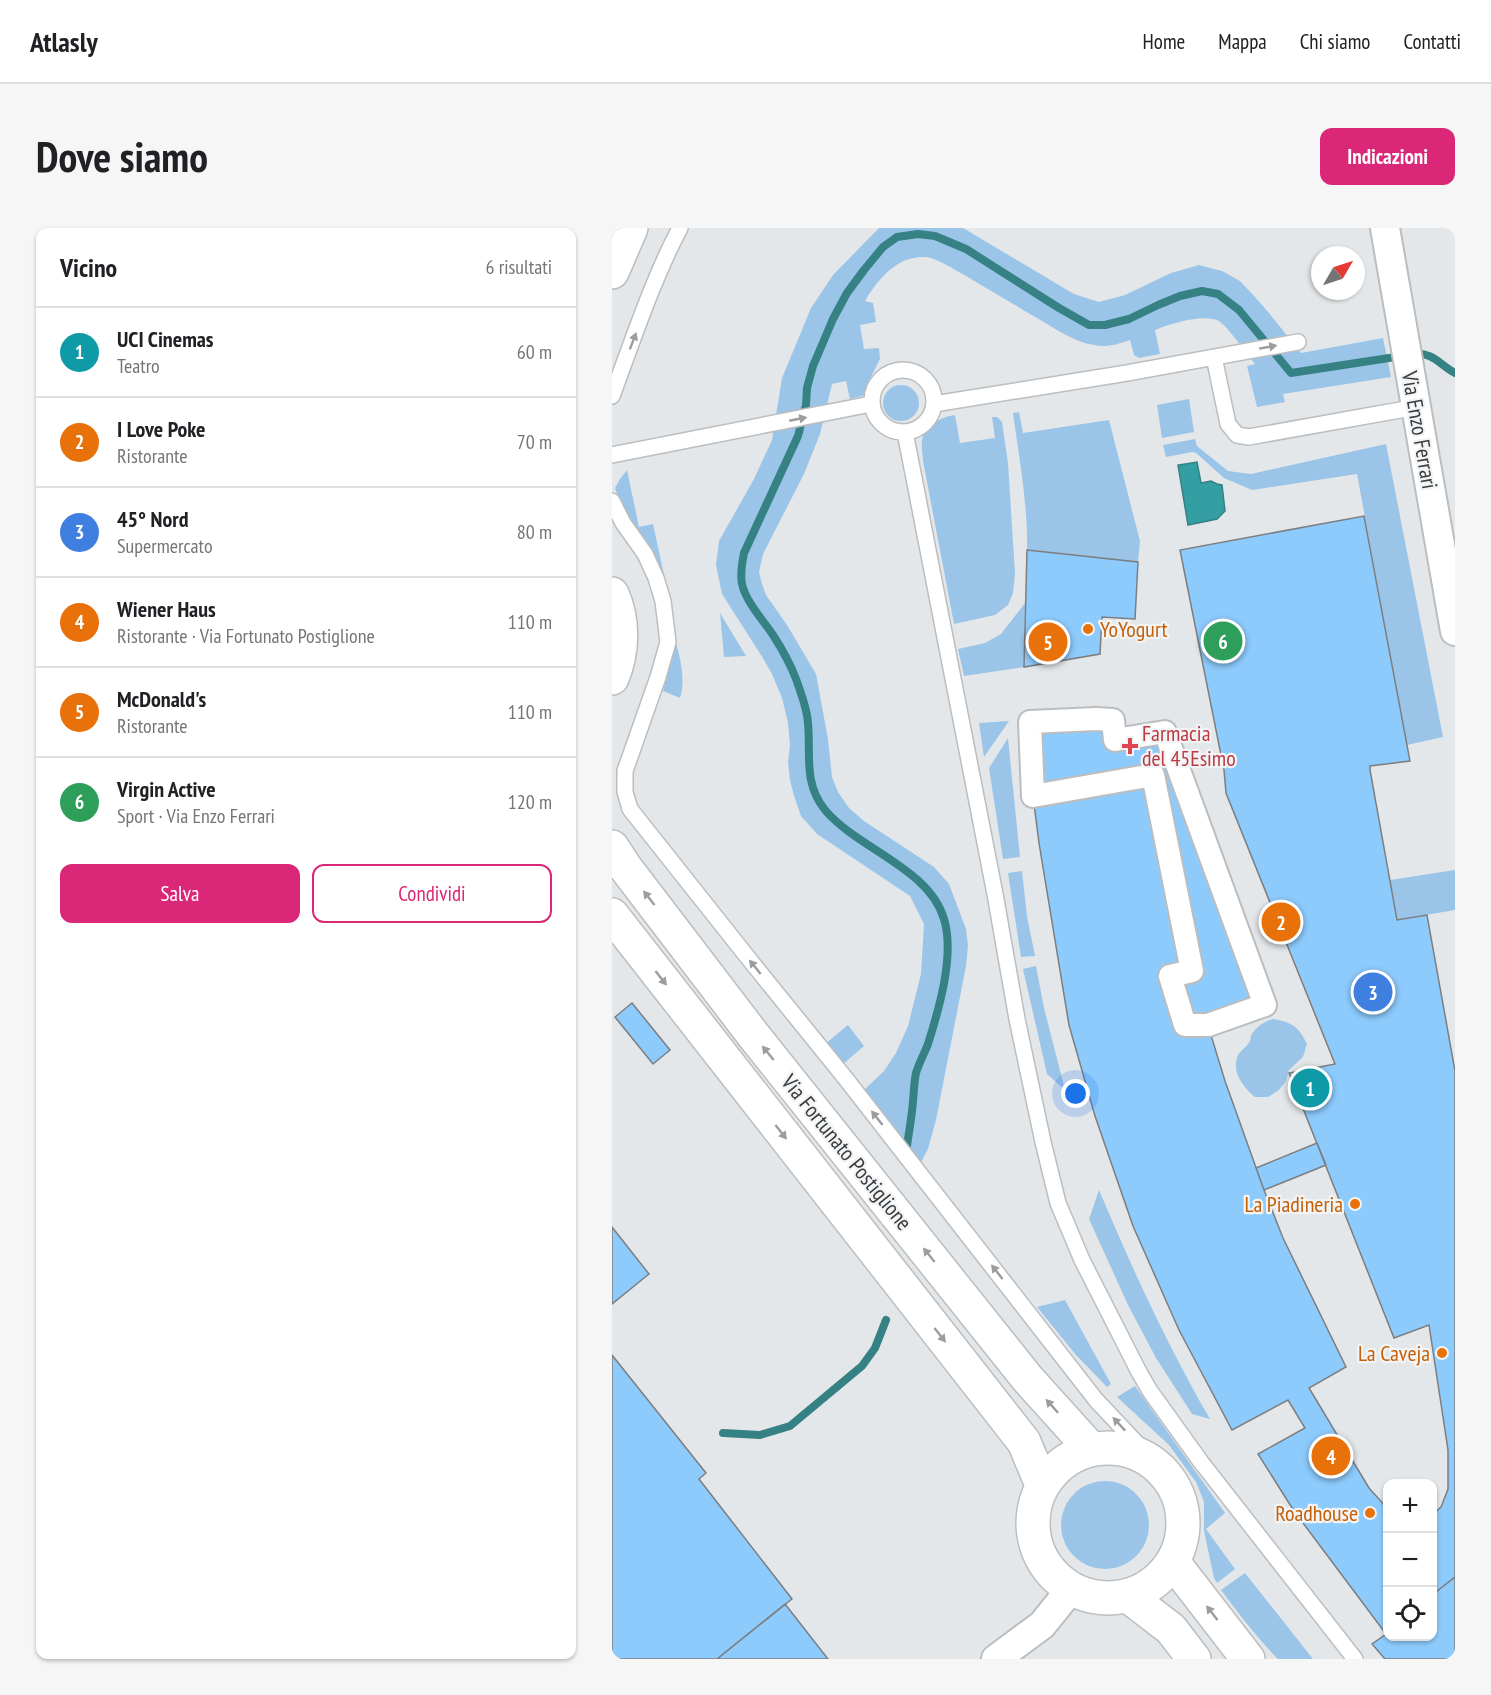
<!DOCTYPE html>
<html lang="it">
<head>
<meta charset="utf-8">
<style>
	body { margin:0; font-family:"PT Sans Narrow",sans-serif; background:#f6f6f6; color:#202124 }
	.controls { position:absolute; right:18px; bottom:18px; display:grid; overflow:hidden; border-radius:12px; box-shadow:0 2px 4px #0004 }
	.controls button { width:54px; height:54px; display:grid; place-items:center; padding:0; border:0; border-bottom:2px solid #e0e0e0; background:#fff; color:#202124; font:30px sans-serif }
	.compass { position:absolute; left:699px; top:18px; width:54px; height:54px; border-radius:50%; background:#fff; box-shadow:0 2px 4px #0004; rotate:51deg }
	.you { position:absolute; left:464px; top:866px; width:21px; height:21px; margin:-15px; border:4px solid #fff; border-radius:50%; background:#1a73e8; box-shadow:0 0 0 9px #1a73e833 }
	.badge { display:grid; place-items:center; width:39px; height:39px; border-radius:50%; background:#db2777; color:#fff; font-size:20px; font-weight:700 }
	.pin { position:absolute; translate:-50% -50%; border:3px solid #fff; box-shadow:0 2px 6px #0006 }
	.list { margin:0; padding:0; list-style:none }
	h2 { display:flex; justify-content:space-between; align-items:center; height:78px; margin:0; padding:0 24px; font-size:26px }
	h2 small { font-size:20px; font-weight:400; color:#757577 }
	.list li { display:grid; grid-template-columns:39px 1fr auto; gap:18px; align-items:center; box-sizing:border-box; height:90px; padding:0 24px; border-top:2px solid #e0e0e0 }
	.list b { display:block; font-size:22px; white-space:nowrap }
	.list p { margin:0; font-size:20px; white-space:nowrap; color:#757577 }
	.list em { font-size:20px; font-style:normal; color:#757577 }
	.actions { display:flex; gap:12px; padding:18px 24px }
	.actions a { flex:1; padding:14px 0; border:2px solid #db2777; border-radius:12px; text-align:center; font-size:21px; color:#db2777 }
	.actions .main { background:#db2777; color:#fff }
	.icon { flex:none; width:33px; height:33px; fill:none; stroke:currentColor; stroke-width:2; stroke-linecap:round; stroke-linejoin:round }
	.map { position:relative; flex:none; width:843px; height:1431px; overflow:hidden; border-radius:12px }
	header { display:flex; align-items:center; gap:36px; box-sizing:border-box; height:84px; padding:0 30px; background:#fff; border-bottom:2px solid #e0e0e0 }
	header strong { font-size:28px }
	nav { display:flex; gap:33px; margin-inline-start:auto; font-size:21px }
	.intro { display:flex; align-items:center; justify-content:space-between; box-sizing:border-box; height:144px; padding:0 36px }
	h1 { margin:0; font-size:42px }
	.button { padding:15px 27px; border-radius:12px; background:#db2777; color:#fff; font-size:21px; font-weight:700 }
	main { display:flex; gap:36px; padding:0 36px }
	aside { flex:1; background:#fff; border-radius:12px; box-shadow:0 2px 4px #0004 }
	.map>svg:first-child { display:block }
	.green { fill:#9bc5e8 }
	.water { fill:#339fa2; stroke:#358183; stroke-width:1.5 }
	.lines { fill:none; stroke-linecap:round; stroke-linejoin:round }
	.stream { stroke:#358183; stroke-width:8 }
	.building { fill:#8dcbfd; stroke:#7c7e80; stroke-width:1.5 }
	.service-casing { stroke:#bbbdbf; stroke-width:18 }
	.pedestrian-casing { stroke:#bbbdbf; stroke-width:26 }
	.minor-casing { stroke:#bbbdbf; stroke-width:32 }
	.tertiary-casing { stroke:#bbbdbf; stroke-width:36 }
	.primary-casing { stroke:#bbbdbf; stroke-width:36 }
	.service { stroke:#fff; stroke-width:15 }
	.pedestrian { stroke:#fff; stroke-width:22 }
	.minor { stroke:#fff; stroke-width:28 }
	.tertiary { stroke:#fff; stroke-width:33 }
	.primary { stroke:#fff; stroke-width:33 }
	.oneway { fill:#9c9d9e }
	.food-dot { fill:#e8710a; stroke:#f2f4f6; stroke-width:2 }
	.health-dot { fill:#e0444e; stroke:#f2f4f6; stroke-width:2 }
	.labels { text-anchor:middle; stroke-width:4.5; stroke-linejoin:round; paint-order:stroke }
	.street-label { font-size:22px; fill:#3a3b3c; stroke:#f2f4f6 }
	.food-label { font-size:22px; fill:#c56008; stroke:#f2f4f6; text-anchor:end }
	.health-label { font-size:22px; fill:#be3a42; stroke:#f2f4f6; text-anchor:start }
</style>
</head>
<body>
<header>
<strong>Atlasly</strong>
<nav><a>Home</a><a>Mappa</a><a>Chi siamo</a><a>Contatti</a></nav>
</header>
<div class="intro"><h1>Dove siamo</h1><a class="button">Indicazioni</a></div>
<main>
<aside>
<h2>Vicino<small>6 risultati</small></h2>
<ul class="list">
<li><span class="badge" style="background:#0f9aa8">1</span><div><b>UCI Cinemas</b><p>Teatro</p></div><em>60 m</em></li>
<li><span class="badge" style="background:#e8710a">2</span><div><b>I Love Poke</b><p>Ristorante</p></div><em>70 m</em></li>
<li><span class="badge" style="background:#3f7fe0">3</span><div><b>45° Nord</b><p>Supermercato</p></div><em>80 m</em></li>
<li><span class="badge" style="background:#e8710a">4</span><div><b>Wiener Haus</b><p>Ristorante · Via Fortunato Postiglione</p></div><em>110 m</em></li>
<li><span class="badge" style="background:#e8710a">5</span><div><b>McDonald's</b><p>Ristorante</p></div><em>110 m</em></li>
<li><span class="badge" style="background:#2e9e5b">6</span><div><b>Virgin Active</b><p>Sport · Via Enzo Ferrari</p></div><em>120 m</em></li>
</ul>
<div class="actions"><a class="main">Salva</a><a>Condividi</a></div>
</aside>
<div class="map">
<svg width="843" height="1431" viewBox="0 0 843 1431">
	<rect width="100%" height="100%" fill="#e4e7e9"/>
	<path class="green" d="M267,0h84l111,66 25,8 26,-7 46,-22 28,-8 23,6 18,10 15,16 14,16 32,40 82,-15 8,39 -108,17 2,8 -28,5 -10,-41 8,-2c-7,-9 -28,-38 -36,-43 -14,-8 -50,3 -64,9l5,24 -21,4 -5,-3 -4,-15c-12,4 -23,8 -36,5 -20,-3 -40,-17 -57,-27 -24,-14 -47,-28 -71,-42 -11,-6 -29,-18 -41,-19 -28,-1 -47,22 -60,44l8,2 3,19 -16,3 4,24 15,-1 1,11 -13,26 -2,10 -15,4 -4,-18 -14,3 -12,50 -16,40 -41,80 -4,18 3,12 4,11 21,30 29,49 12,65 4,38 6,15 11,16 15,13 70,46 15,17 17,45 2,17 -2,20 -30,154 -8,29 -7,13 -57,-72 20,-19 12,-18 12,-27 13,-52 3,-50 -14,-28 -93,-62 -16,-18 -7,-20 -4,-16 -2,-18 2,-16 -2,-23 -6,-25 -10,-24 -11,-19 -39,-61 -6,-29 3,-24 35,-62 18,-39 10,-62 29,-70 22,-33z
		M271 175a18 18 0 1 1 36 0a18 18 0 1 1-36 0Z
		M577,171l5,33 -32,6 -5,-33z
		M407,184l4,21 86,-13 31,121 -2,21 -111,-12c1,-46 -8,-92 -14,-137z
		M343,187l5,28 35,-5 -3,-21h5l5,5 6,41 7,111 -2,19 -5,12 -13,10 -41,9 -31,-163c0,-6 -2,-14 -1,-20 2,-16 19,-24 33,-26z
		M583,211l2,7 31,25 23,3 135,-30 57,293 -36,8 -50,-271 -105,16 -28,-12 -28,-25 -4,-1 -26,5 -3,-12z
		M15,242l12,57 14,-3 13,60 -15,-32 -32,-51 -4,-13 5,-9z
		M413,375l-1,64 -60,9 -6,-27 27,-6 16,-9z
		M108,385l26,43 -22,1z
		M63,411c5,19 11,39 5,59l-17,-7z
		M397,493l-25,36 -5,-34z
		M396,510l12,119 -17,2 -14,-91z
		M843,642v40l-58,10 -7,-40z
		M410,643l5,45 8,40 -14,1 -13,-84z
		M424,738l8,42 21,82 -18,-16 -24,-105z
		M661,791c19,3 26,8 34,25l-4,13 -14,13 -3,11 -7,9 -11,7h-13c-12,-10 -24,-25 -17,-42 3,-5 10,-9 12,-14 1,-2 0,-4 1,-5 3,-8 14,-15 22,-17z
		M236,797l16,21 -21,18 -18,-20z
		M487,962c33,78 68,155 111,229l-18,-5 -36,-56 -28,-53 -39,-86z
		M453,1072l46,84 -4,3 -31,-32 -39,-48z
		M523,1158l90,127 -19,16 29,40 -18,14 -3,-5 -10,-47v-29l-8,-20 -27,-37 -52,-48z
		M449 1297a44 44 0 1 1 88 0a44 44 0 1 1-88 0Z
		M633,1345l68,86h-35c-21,-21 -39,-45 -57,-69z"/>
	<path class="water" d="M585,234l4,21 10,-2 6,3 5,1 3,26 -8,8 -29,6 -10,-60z"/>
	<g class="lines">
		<path class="stream" d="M802,126c19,-2 26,11 41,19
			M295,918c2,-15 5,-30 6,-45 1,-9 1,-19 3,-28 3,-10 8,-19 12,-29 11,-35 27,-89 16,-125 -15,-51 -86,-70 -119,-109 -22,-27 -14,-56 -17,-87 -1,-15 -7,-30 -12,-44 -6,-16 -14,-30 -23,-44 -10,-15 -27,-33 -31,-51 -2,-10 0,-21 2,-31l54,-117 8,-31 1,-17 6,-22 20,-47 14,-26 17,-23 19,-23 14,-10 21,-3 17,2 31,13 93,59 30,17h16l24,-6 29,-14 22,-9 22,-5 16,3 21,16 52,63 111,-17
			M111,1205l37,2 30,-9 72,-60 13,-18 11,-28"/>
	</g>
	<path class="building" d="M752,288l46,245 -40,5v4l27,150 30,-5 28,156v506l-23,18v-80l9,-8 7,-18v-39l-19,-125 -35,13 -105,-265 46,-9 -109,-271 -2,-23 -44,-220z
		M415,322l111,12 -3,57 -33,-2 -2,37 -76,13z
		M484,491l19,21 50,-8 100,273 -55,27 15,49 39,109 19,48 63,129 -37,21 60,100 19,21 -2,125 -92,-123 -36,-57 47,-26 -17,-28 -56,30 -53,-100 -46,-104 -38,-110 -26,-91 -30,-182 -6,-47 -3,-74z
		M20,775l38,47 -17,14 -38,-47z
		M705,915l9,22 -62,25 -8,-22z
		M0,999l37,47 -37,30z
		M0,1127l94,118 -7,6 93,120 -75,60h-105z
		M843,1349v82h-70l-13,-15 16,-11v3h44v-41z
		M173,1376l43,55h-111z"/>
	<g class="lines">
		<defs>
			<path id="service" d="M602,129l14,67 9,11 12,2 168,-30
				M260 173a31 31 0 1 1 62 0a31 31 0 1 1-62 0Z
				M0,168c21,-56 40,-115 68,-168
				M322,176l193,-31 171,-31
				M293,204l90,462 22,125 26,123 15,61 24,57 57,112 11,19 51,71 154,197
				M0,227l259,-51
				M0,273l11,22 22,31 11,24 7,23 5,41 -10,35 -33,94v21l5,17 119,150 97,120 250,321 63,67"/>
			<path id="pedestrian" d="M484,491l17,1 2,20 50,-8 100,273 -57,20h-23l-15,-49 22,-5 -39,-196 -120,21 -3,-74z"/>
			<path id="minor" d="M773,0l70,403
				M384,1431l46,-34 29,-36"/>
			<path id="tertiary" d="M0,619l13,20 129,169 273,342 64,71
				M0,687l412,527 18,43
				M421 1295a75 75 0 1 1 150 0a75 75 0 1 1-150 0Z
				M561,1334l75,97
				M516,1368l43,33 23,30"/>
			<path id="primary" d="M0,44l19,-44
				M0,366c12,26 11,58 0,84"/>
		</defs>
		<use href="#service" class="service-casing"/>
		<use href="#pedestrian" class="pedestrian-casing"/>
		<use href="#minor" class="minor-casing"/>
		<use href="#tertiary" class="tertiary-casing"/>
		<use href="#primary" class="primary-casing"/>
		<use href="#service" class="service"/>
		<use href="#pedestrian" class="pedestrian"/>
		<use href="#minor" class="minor"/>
		<use href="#tertiary" class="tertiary"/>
		<use href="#primary" class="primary"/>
	</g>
	<defs><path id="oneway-solid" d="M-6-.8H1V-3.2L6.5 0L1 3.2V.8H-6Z" transform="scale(1.5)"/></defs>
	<g class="oneway">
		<use href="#oneway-solid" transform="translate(21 113) rotate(-69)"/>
		<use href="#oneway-solid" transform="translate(656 119) rotate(-10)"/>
		<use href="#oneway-solid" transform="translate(186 191) rotate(-11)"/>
		<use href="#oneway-solid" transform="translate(37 670) rotate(-128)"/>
		<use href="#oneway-solid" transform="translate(143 739) rotate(-129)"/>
		<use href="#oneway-solid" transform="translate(49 750) rotate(52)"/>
		<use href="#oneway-solid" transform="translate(156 825) rotate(-129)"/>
		<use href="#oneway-solid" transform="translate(265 890) rotate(-128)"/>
		<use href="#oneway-solid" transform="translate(169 904) rotate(52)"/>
		<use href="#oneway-solid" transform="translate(317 1027) rotate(-129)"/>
		<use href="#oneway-solid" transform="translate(385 1044) rotate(-128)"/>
		<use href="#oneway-solid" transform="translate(328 1107) rotate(52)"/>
		<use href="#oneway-solid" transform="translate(440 1178) rotate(-132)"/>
		<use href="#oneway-solid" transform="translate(507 1196) rotate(-133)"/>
		<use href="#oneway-solid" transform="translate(600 1385) rotate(-128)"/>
	</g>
	<g class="food-dot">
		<circle cx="476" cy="401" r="6"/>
		<circle cx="743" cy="976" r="6"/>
		<circle cx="830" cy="1125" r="6"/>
		<circle cx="758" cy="1285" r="6"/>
	</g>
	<path class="health-dot" d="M515 509h6v6h6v6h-6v6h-6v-6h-6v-6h6z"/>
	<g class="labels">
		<g class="street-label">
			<text transform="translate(808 202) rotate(80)" y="8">Via Enzo Ferrari</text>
			<text transform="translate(235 924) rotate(51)" y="8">Via Fortunato Postiglione</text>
		</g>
		<g class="food-label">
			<text x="488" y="409" text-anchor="start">YoYogurt</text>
			<text x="731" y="984">La Piadineria</text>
			<text x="818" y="1133">La Caveja</text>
			<text x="746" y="1293">Roadhouse</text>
		</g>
		<g class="health-label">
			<text x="530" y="513">Farmacia<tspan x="530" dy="25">del 45Esimo</tspan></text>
		</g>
	</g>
</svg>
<div class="controls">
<button>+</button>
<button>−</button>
<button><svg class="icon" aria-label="locate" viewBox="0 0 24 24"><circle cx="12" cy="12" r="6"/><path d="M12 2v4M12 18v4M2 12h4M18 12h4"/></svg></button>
</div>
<svg class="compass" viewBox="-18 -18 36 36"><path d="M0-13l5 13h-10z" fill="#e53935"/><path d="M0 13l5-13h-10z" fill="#757577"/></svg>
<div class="you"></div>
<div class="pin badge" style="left:698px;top:860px;background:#0f9aa8">1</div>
<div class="pin badge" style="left:669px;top:694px;background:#e8710a">2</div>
<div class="pin badge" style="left:761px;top:764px;background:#3f7fe0">3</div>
<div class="pin badge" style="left:719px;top:1228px;background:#e8710a">4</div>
<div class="pin badge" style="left:436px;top:414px;background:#e8710a">5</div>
<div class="pin badge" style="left:611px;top:413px;background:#2e9e5b">6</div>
</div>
</main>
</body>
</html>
